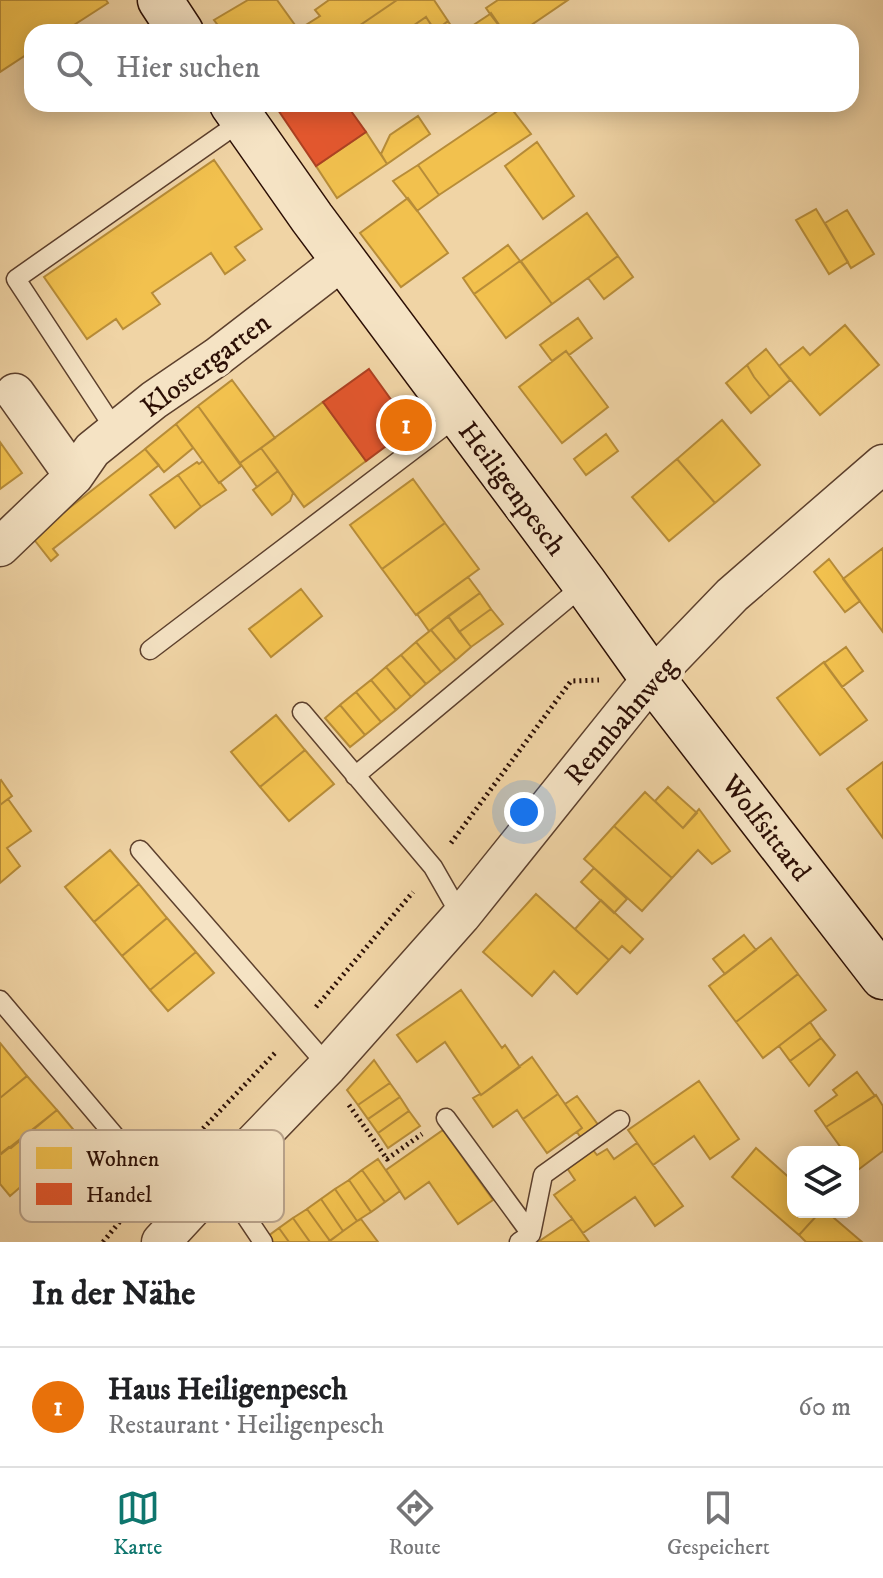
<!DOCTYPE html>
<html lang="de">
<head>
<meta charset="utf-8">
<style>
	body { margin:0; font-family:"IM FELL DW Pica",serif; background:#f6f6f6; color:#202124 }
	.controls { position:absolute; right:24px; bottom:24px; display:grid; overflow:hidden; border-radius:16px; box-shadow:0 4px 20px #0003 }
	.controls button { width:72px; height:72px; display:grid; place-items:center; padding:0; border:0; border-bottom:2px solid #e0e0e0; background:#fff; color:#202124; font:40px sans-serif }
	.you { position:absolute; left:524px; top:812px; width:28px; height:28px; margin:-20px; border:6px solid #fff; border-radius:50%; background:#1a73e8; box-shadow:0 0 0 12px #1a73e833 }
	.badge { display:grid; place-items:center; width:52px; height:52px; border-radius:50%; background:#0f766e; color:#fff; font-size:26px; font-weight:700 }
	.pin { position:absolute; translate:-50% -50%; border:4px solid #fff; box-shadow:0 2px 8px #0006 }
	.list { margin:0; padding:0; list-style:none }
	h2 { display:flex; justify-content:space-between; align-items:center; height:104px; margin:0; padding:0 32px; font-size:34px }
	h2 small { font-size:26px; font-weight:400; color:#757577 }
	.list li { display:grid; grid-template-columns:52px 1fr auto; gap:24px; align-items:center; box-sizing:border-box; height:120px; padding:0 32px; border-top:2px solid #e0e0e0 }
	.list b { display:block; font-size:30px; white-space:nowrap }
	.list p { margin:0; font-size:26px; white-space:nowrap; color:#757577 }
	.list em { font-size:26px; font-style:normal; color:#757577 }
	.icon { flex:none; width:44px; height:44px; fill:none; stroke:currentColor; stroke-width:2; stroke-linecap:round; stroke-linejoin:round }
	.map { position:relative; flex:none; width:883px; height:1242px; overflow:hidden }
	.search { position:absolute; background:#fff; box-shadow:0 4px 20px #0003; left:24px; right:24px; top:24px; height:88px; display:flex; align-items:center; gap:20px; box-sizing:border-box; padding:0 28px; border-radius:24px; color:#757577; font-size:30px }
	.sheet { height:224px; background:#fff }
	nav { display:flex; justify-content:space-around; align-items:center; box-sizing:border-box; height:112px; border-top:2px solid #e0e0e0; background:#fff; font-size:22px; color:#757577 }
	nav a { display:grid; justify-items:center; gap:4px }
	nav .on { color:#0f766e }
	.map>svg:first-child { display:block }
	.homes { fill:#f2c14e; stroke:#b78c38; stroke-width:2 }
	.shops { fill:#e4572e; stroke:#ad4122; stroke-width:2 }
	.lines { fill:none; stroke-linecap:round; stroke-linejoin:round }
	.lane-casing { stroke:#5d402d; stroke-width:21 }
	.street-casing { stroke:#5d402d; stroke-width:41 }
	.secondary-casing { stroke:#2c0f05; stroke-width:47 }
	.path { stroke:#2c0f05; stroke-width:5; stroke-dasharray:2 4; stroke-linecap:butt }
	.lane { stroke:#f5e3c4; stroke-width:18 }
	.street { stroke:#f5e3c4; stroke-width:38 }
	.secondary { stroke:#f5e3c4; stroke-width:44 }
	.labels { text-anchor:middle; stroke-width:8; stroke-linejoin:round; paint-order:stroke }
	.street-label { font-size:28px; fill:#2c0f05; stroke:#f5e3c4 }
	.key { fill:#f5e3c4; stroke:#b9a38b; stroke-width:2 }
	.key-label { font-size:22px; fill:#2c0f05 }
</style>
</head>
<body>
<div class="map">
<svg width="883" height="1242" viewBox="0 0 883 1242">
	<rect width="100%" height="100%" fill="#f0d4a5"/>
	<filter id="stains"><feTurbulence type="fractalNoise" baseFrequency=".0025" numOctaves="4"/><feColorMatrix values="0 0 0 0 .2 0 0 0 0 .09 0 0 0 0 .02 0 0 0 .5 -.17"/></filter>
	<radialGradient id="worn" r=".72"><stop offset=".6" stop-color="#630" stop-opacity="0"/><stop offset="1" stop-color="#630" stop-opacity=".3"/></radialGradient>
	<path class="homes" d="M0,0h106l2,3 -45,29h-31v19l-32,21z
		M248,0h29l23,32h-77l-9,-12z
		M329,0h68l-47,32h-50l-2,-2 22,-14 -5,-6z
		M397,0h37l14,21 -13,10 -9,-14 -22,15h-54z
		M498,0h70l-47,32h-17l-14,-18 -4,-6z
		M491,13l13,19h-41l27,-18z
		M426,17l10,15h-32z
		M448,21l7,11h-19l-1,-1z
		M508,104l23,30 -92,61 -21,-30z
		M418,116l12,18 -43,30 -6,-10 9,-19z
		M366,132l21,32 -50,34 -21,-32z
		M537,142l37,54 -31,23 -38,-53z
		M214,160l48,69 -27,18 10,13 -20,14 -14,-21 -59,40 8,11 -37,25 -7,-10 -29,20 -43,-62z
		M418,165l21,30 -22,16 -24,-30z
		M408,198l40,55 -47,34 -41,-54z
		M816,209l32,53 -19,12 -33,-54z
		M847,210l27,44 -23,14 -26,-45z
		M587,213l31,43 -66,48 -31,-43z
		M508,245l12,16 -46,33 -11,-16z
		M618,256l15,21 -29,22 -16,-21z
		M520,261l32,43 -46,34 -32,-44z
		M578,318l14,20 -23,17 -3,-4 -14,10 -12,-16z
		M845,325l34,40 -59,50 -41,-49 24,-19 7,8z
		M766,349l24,31 -20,17 -16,-20 -7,-12z
		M566,351l42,56 -46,36 -43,-56z
		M747,365l7,12 16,20 -19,16 -25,-30z
		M232,380l43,58 -35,25 -42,-57z
		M323,402l43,59 -62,46 -43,-59z
		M198,406l43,60 -22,17 -43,-59z
		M722,420l38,45 -45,38 -38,-44z
		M176,424l17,24 -29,24 -19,-23z
		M606,434l12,17 -32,24 -12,-16z
		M0,442l22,31 -22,16z
		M261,448l17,23 -21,16 -17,-24z
		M145,449l14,16 -106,84 5,6 -7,6 -19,-24z
		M677,459l38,44 -46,38 -37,-44z
		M203,461l16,22 1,-1 6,8 -25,17 -23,-32 19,-13 2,2z
		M278,471l15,22 -3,8 -18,14 -19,-25z
		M178,475l23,32 -26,21 -25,-33z
		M413,479l32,44 -63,46 -32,-44z
		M445,523l34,46 -63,46 -34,-46z
		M883,548v84l-40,-53z
		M829,559l31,42 -15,11 -31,-40z
		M468,577l12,16 -51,38 -12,-17z
		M301,589l21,27 -51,41 -22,-28z
		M480,593l11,16 -32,23 -11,-16z
		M491,609l12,15 -32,23 -12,-15z
		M448,616l23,31 -15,13 -25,-30z
		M431,630l25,30 -15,12 -25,-30z
		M416,642l25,30 -15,12 -25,-29z
		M846,647l17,24 -21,16 -18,-24z
		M401,655l25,29 -15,13 -25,-30z
		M824,662l43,58 -47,35 -43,-57z
		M386,667l25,30 -15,13 -25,-30z
		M371,680l25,30 -15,12 -25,-30z
		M356,692l25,30 -16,13 -25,-30z
		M340,705l25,30 -15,12 -25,-29z
		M276,715l29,35 -45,37 -29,-35z
		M305,750l29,34 -45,37 -29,-34z
		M883,762v76l-36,-49z
		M1,780l11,16 -12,9v-24z
		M668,787l29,26 -14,15 -28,-27z
		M645,792l38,36 16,-19 31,42 -18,13 -14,-14 -26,28 -58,-52z
		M8,799l23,32 -24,17 13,18 -20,17v-78z
		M614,826l58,52 -30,33 -58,-52z
		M110,850l29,34 -45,38 -29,-35z
		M594,868l33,31 -13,14 -33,-31z
		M139,884l28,34 -45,38 -28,-34z
		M536,894l73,66 -32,34 -23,-23 -22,25 -49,-44z
		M601,900l42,39 -13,14 -8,-7 -13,14 -34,-31z
		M167,918l29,34 -46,38 -28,-34z
		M744,935l12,15 -31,24 -12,-15z
		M771,938l27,36 -62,48 -27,-36z
		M196,952l18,21 -46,38 -18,-21z
		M798,974l28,36 -63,48 -27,-36z
		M461,990l41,58 3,-3 15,22 -39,28 -36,-53 -28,20 -20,-27z
		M810,1022l11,16 -31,23 -11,-15z
		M821,1038l14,17 -26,31 -19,-25z
		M0,1043l27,33 -27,22z
		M532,1057l26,37 -35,25 -6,-9 -24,17 -20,-29 7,-4 1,1z
		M374,1060l16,23 -32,22 -11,-15z
		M857,1072l18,24 -49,31 -11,-16 22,-16 -4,-5z
		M27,1076l30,34 -57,45v-57z
		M699,1081l40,58 -29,20 -16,-23 -41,29 -25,-35z
		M390,1083l10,14 -32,22 -10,-14z
		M558,1094l24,34 -35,25 -24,-34z
		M876,1095l7,11v45l-25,19 -5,-6v-12h-9l-18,-25z
		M577,1096l22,30 -18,12 -4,-6 5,-4 -17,-24z
		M400,1097l9,14 -31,22 -10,-14z
		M57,1110l21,25 -19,15 3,2 -14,12 1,2 -22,19 -2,-2 -15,13 -10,-12v-30l9,-7 2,1z
		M409,1111l11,15 -32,22 -10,-15z
		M443,1130l50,70 -35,24 -29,-42 -24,17 -19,-29z
		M637,1143l46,63 -28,20 -20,-29 -52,36 -29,-38 21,-15 -8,-12 26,-18 4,5 10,-6 7,10z
		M756,1148l37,33v31h27l-21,23 -67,-58z
		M378,1159l22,32 -15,11 -23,-32z
		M362,1170l23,32 -14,10 -22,-32z
		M349,1180l22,32 -14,9 -22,-32z
		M335,1189l22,32 -14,10 -22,-32z
		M321,1199l22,32 -13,10 -23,-32z
		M307,1209l23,32 -2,1h-18l-17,-24z
		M820,1212h7l35,30h-56l-7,-7z
		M293,1218l17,24h-21l-10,-14z
		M572,1218l17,24h-51l34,-23z
		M361,1219l17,23h-50l29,-21z
		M279,1228l10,14h-23l-2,-3z"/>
	<path class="shops" d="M274,104h72l20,28 -50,34z
		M369,369l26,36 3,-1 15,22 -47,35 -43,-59z"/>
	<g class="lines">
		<defs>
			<path id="lane" d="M116,431l-100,-152 227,-159
				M150,650l309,-235
				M302,712l131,155 28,49
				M355,776l230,-192
				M140,850l188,216
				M0,1000l153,181 32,34
				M446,1118l85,116
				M220,1178l43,64
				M519,1242l12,-8 12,-59 77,-55"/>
			<path id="street" d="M15,393l59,83
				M0,547l74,-71 18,-26 62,-50 63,-43 126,-97
				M161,1242l59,-64 108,-112 133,-150 191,-238 80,-83 151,-131"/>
			<path id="secondary" d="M160,0l21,32
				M232,104l80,114 273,366 67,94 231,299"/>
		</defs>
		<use href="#lane" class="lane-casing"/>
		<use href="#street" class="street-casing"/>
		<use href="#secondary" class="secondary-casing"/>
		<path class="path" d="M451,843l120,-162 28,-1
			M316,1007l97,-115
			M349,1105l38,54 35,-25
			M174,1159l101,-106
			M103,1242l28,-34"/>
		<use href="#lane" class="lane"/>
		<use href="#street" class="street"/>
		<use href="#secondary" class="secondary"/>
	</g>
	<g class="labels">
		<g class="street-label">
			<text transform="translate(205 364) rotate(-37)" y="10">Klostergarten</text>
			<text transform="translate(513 488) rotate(53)" y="10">Heiligenpesch</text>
			<text transform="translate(620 720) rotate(-50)" y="10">Rennbahnweg</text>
			<text transform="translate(767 827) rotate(52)" y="10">Wolfsittard</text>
		</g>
	</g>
	<rect x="20" y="1130" width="264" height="92" rx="12" class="key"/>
	<rect x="36" y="1147" width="36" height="22" fill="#f2c14e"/>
	<rect x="36" y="1183" width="36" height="22" fill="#e4572e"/>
	<g class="key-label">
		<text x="86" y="1166">Wohnen</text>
		<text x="86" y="1202">Handel</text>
	</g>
	<rect width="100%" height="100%" filter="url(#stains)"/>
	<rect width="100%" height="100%" fill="url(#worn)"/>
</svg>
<div class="controls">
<button><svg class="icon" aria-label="layers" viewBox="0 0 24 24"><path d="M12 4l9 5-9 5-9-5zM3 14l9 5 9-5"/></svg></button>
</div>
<div class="you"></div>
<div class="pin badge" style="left:406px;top:425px;background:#e8710a">1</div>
<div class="search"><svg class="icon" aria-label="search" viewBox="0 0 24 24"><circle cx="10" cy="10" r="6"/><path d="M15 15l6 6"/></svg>Hier suchen</div>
</div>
<section class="sheet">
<h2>In der Nähe<small></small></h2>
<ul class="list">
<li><span class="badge" style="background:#e8710a">1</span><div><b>Haus Heiligenpesch</b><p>Restaurant · Heiligenpesch</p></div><em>60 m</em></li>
</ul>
</section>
<nav>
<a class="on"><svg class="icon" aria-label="map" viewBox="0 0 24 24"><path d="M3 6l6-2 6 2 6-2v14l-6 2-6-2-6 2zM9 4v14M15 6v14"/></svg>Karte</a>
<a><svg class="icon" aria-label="directions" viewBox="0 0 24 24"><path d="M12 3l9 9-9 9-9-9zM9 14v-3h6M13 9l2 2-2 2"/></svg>Route</a>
<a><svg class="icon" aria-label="saved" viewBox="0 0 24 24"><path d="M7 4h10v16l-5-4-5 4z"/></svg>Gespeichert</a>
</nav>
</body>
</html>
